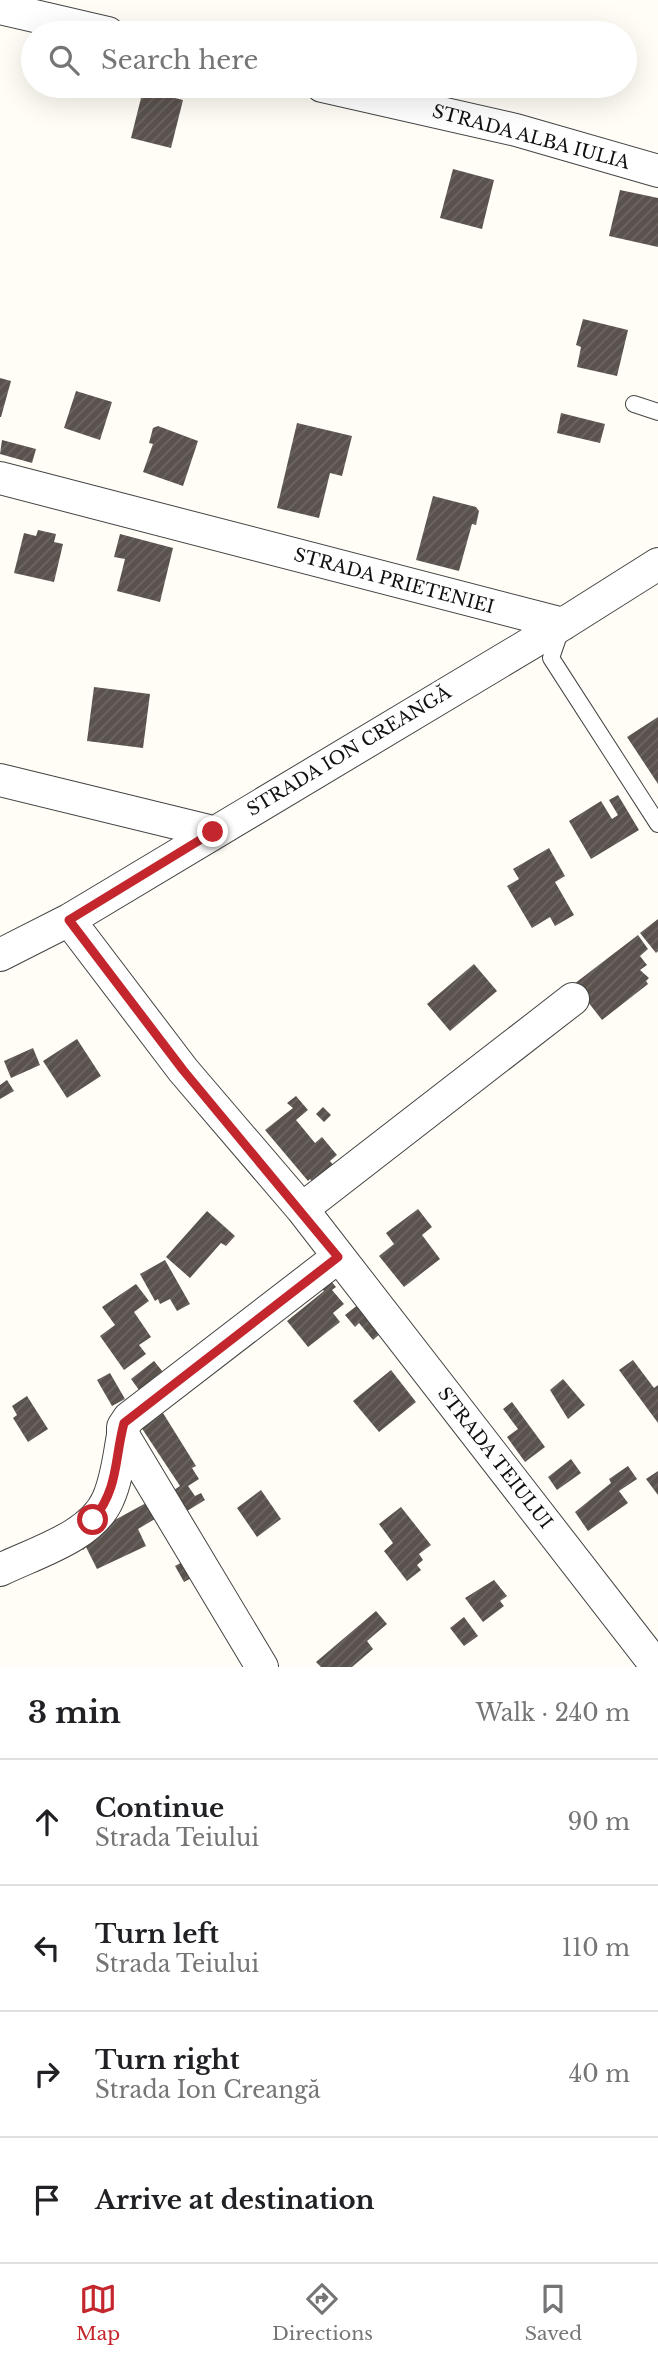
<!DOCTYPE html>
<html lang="en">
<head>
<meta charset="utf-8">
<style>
	body { margin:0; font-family:"Libre Baskerville",serif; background:#f6f6f6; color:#202124 }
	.stop { position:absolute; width:21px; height:21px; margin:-16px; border:5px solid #c4262e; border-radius:50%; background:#fff }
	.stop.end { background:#c4262e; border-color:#fff; box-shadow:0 2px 7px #0008 }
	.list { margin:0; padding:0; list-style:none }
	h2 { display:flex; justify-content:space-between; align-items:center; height:91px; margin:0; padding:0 28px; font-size:30px }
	h2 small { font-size:23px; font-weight:400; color:#757577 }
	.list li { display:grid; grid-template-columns:46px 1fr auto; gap:21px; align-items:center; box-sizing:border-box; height:126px; padding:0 28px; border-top:2px solid #e0e0e0 }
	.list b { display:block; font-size:26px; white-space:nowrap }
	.list p { margin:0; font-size:23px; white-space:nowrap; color:#757577 }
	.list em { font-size:23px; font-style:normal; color:#757577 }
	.icon { flex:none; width:38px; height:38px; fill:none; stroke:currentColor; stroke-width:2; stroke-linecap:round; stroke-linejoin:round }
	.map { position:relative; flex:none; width:658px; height:1667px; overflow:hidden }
	.search { position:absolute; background:#fff; box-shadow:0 7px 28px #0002; left:21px; right:21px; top:21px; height:77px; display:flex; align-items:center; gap:18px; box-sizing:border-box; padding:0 24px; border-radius:38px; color:#757577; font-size:26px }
	.sheet { height:595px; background:#fff }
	nav { display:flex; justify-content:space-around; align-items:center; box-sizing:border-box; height:98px; border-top:2px solid #e0e0e0; background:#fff; font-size:19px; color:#757577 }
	nav a { display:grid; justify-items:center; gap:4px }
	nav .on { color:#c4262e }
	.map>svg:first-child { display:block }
	.building { fill:url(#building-hatch) }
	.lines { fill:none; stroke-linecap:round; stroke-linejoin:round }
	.lane-casing { stroke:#444; stroke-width:18 }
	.street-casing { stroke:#444; stroke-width:34 }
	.lane { stroke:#fff; stroke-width:16 }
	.street { stroke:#fff; stroke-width:32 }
	.route { stroke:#c4262e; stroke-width:9 }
	.labels { text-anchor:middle; stroke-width:7; stroke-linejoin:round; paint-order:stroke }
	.street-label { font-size:18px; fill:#111; stroke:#fff }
</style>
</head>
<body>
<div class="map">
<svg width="658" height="1667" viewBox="0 0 658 1667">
	<defs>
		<pattern id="building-hatch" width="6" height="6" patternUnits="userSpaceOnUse" patternTransform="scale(1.75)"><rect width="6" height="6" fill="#5a524d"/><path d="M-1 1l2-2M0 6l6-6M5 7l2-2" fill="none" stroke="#6d6662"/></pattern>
	</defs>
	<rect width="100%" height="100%" fill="#fffdf5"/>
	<path class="building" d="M143,90l40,10 -12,48 -40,-10z
		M453,169l41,11 -12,49 -42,-11z
		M620,190l38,8v49l-49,-11z
		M583,319l45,11 -11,46 -40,-9 4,-20 -5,-2z
		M0,378l11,3 -10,36h-1z
		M76,391l36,11 -12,38 -36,-12z
		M561,413l44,11 -5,19 -43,-10z
		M297,423l55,13 -10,40 -12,-3 -11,45 -42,-10z
		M158,426l40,15 -15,45 -40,-14 10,-28 -4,-1 4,-15z
		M2,440l34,9 -4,14 -32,-9z
		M433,496l43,11 3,4 -3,14 -4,-1 -13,47 -43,-11z
		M38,530l18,4 -2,8 9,2 -9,38 -40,-9 10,-40 12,3z
		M120,534l53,14 -13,54 -43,-11 8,-32 -11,-2z
		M94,687l56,7 -7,54 -56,-7z
		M658,717v67l-31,-47z
		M618,795l21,35 -48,29 -22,-38 32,-20 11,18 6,-4 -9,-15z
		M549,848l16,28 -10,6 19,33 -19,11 -5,-9 -18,11 -25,-42 12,-7 -6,-10z
		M658,919v32l-2,2 -16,-20z
		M638,935l10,14 -8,7 7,9 -7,5 9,8 -3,3 2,3 -46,36 -28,-36z
		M474,964l23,27 -47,40 -23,-27z
		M77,1039l24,37 -34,22 -24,-37z
		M33,1048l7,17 -29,13 -7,-17z
		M7,1080l7,11 -14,8v-14z
		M296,1096l12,14 -12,10 19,23 7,-6 15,18 -7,6 7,9 -20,17 -7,-8 -2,2 -43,-51 28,-22 -6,-5z
		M323,1107l8,8 -7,7 -8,-8z
		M418,1209l14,18 -10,8 18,24 -36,28 -25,-31 15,-12 -8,-11z
		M207,1211l28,25 -9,10 -5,-3 -31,35 -24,-21z
		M165,1260l25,44 -13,7 -7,-12 -10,5 -2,-5 -3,2 -15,-27z
		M331,1281l5,6 -4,3 12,14 -11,9 7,9 -32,25 -21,-26 37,-30 -2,-2z
		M136,1284l13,17 -15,11 17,25 -12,8 7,9 -22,16 -24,-34 15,-11 -13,-18z
		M359,1304l23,28 -9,8 -14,-17 -4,4 -10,-12z
		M633,1360l21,28 4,-3v38l-39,-53z
		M154,1361l9,11 -24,18 -8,-11z
		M391,1370l25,32 -37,30 -26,-31z
		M110,1373l15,26 -13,7 -15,-26z
		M563,1379l22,26 -17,14 -18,-29z
		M27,1396l21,33 -20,13 -15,-24 4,-3 -5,-9z
		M512,1402l33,45 -20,15 -18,-25 11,-8 -15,-20z
		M163,1413l33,53 -4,2 7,11 -11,7 7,10 6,-3 4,7 -18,11 -13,-21 6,-4 -39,-59z
		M571,1459l10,14 -24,17 -9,-13z
		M628,1466l9,13 -18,12 9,12 -40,28 -13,-19 36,-29 -2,-4z
		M658,1471v24l-12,-16z
		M261,1490l20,29 -24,18 -20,-29z
		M146,1503l19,10 -27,16 8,17 -49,23 -11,-22 -3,3 -5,-10z
		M401,1507l30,38 -12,9 4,6 -6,5 4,5 -14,11 -23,-30 9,-8 -14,-19z
		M193,1556l8,17 -17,9 -9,-16z
		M494,1580l13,16 -7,5 4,5 -21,16 -18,-24z
		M376,1611l11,13 -20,17 6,8 -21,18h-31l-5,-5z
		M464,1617l14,19 -14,10 -14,-18z"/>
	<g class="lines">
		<defs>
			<path id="lane" d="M634,404l24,8
				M561,629l-10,29 107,166"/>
			<path id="street" d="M0,8l108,25
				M322,86l194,44 142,41
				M0,478l563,146
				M0,780l213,52
				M69,920l114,150 119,139 349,450
				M0,955l69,-35 494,-296 95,-60
				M302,1209l271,-210
				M0,1570c34,-17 92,-33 108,-71 9,-20 11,-42 15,-64
				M262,1667l-139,-232v-8l6,-9 209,-161"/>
		</defs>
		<use href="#lane" class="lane-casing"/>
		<use href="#street" class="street-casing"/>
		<use href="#lane" class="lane"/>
		<use href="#street" class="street"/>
	</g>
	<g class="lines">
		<path class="route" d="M93,1520c26,-33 21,-59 31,-97l214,-166 -155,-187 -114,-150 144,-88"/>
	</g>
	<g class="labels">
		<g class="street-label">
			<text transform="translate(531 137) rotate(15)" y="6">STRADA ALBA IULIA</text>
			<text transform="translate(394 581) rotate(15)" y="6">STRADA PRIETENIEI</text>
			<text transform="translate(349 751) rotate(-31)" y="6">STRADA ION CREANGĂ</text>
			<text transform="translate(495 1458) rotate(52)" y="6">STRADA TEIULUI</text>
		</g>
	</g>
</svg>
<div class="stop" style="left:93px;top:1520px"></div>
<div class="stop end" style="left:213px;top:832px"></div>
<div class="search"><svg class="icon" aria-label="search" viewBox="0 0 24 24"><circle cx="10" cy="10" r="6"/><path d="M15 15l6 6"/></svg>Search here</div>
</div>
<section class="sheet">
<h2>3 min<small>Walk · 240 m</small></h2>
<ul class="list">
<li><svg class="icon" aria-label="ahead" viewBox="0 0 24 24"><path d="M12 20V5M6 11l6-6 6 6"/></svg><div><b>Continue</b><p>Strada Teiului</p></div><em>90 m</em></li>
<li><svg class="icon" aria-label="left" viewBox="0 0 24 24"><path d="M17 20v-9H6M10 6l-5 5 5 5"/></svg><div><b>Turn left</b><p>Strada Teiului</p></div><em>110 m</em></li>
<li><svg class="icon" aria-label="right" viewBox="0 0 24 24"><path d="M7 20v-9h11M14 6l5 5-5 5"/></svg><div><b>Turn right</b><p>Strada Ion Creangă</p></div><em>40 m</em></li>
<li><svg class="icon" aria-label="arrive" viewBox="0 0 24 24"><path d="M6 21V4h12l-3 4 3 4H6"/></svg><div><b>Arrive at destination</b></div></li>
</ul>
</section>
<nav>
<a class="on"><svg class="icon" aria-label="map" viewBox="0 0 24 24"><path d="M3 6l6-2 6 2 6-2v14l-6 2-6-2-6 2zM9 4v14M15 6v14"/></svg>Map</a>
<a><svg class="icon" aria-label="directions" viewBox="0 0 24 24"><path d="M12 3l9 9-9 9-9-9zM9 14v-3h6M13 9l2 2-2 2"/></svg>Directions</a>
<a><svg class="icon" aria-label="saved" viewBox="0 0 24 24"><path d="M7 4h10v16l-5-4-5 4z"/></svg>Saved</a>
</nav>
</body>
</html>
